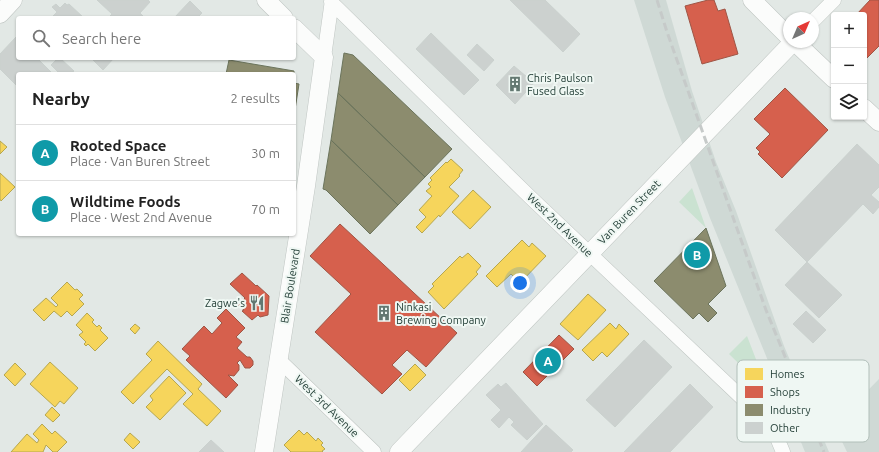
<!DOCTYPE html>
<html lang="en">
<head>
<meta charset="utf-8">
<style>
	body { margin:0; font-family:Ubuntu,sans-serif; background:#f6f6f6; color:#222 }
	.controls { position:absolute; right:12px; top:12px; display:grid; overflow:hidden; border-radius:4px; box-shadow:0 1px 3px #0004 }
	.controls button { width:36px; height:36px; display:grid; place-items:center; padding:0; border:0; border-bottom:1px solid #e0e0e0; background:#fff; color:#222; font:20px sans-serif }
	.compass { position:absolute; left:783px; top:12px; width:36px; height:36px; border-radius:50%; background:#fff; box-shadow:0 1px 3px #0004; rotate:44deg }
	.you { position:absolute; left:520px; top:283px; width:14px; height:14px; margin:-10px; border:3px solid #fff; border-radius:50%; background:#1a73e8; box-shadow:0 0 0 6px #1a73e833 }
	.badge { display:grid; place-items:center; width:26px; height:26px; border-radius:50%; background:#db2777; color:#fff; font-size:13px; font-weight:700 }
	.pin { position:absolute; translate:-50% -50%; border:2px solid #fff; box-shadow:0 1px 4px #0006 }
	.list { margin:0; padding:0; list-style:none }
	h2 { display:flex; justify-content:space-between; align-items:center; height:52px; margin:0; padding:0 16px; font-size:17px }
	h2 small { font-size:13px; font-weight:400; color:#767676 }
	.list li { display:grid; grid-template-columns:26px 1fr auto; gap:12px; align-items:center; box-sizing:border-box; height:56px; padding:0 16px; border-top:1px solid #e0e0e0 }
	.list b { display:block; font-size:15px; white-space:nowrap }
	.list p { margin:0; font-size:13px; white-space:nowrap; color:#767676 }
	.list em { font-size:13px; font-style:normal; color:#767676 }
	.icon { flex:none; width:22px; height:22px; fill:none; stroke:currentColor; stroke-width:2; stroke-linecap:round; stroke-linejoin:round }
	.map { position:relative; flex:none; width:879px; height:452px; overflow:hidden }
	.search { position:absolute; background:#fff; box-shadow:0 1px 3px #0004; left:16px; top:16px; width:280px; height:44px; display:flex; align-items:center; gap:10px; box-sizing:border-box; padding:0 14px; border-radius:4px; color:#767676; font-size:15px }
	.panel { position:absolute; background:#fff; box-shadow:0 1px 3px #0004; left:16px; top:72px; width:280px; height:164px; border-radius:4px }
	.map>svg:first-child { display:block }
	.built { fill:#cfd9d5 }
	.green { fill:#cae2d1 }
	.homes { fill:#f6d55c; stroke:#b6a750 }
	.shops { fill:#d6604d; stroke:#9f5545 }
	.industry { fill:#8c8c6e; stroke:#6b745c }
	.building { fill:#ccd1cf; stroke:#cad1ce }
	.lines { fill:none; stroke-linecap:round; stroke-linejoin:round }
	.minor-casing { stroke:#bfc5c2; stroke-width:15 }
	.tertiary-casing { stroke:#bfc5c2; stroke-width:19 }
	.minor { stroke:#fbfcfb; stroke-width:14 }
	.tertiary { stroke:#fbfcfb; stroke-width:18 }
	.rail { stroke:#c6cac9; stroke-width:3; stroke-dasharray:8 4; stroke-linecap:butt }
	.labels { text-anchor:middle; stroke-width:4; stroke-linejoin:round; paint-order:stroke }
	.poi-label { font-size:11px; fill:#1f3b33; stroke:#eff7f3; text-anchor:start }
	.street-label { font-size:11px; fill:#1f3b33; stroke:#eff7f3 }
	.key { fill:#eff7f3; stroke:#b1bfb9; stroke-width:1 }
	.key-label { font-size:11px; fill:#1f3b33 }
</style>
</head>
<body>
<div class="map">
<svg width="879" height="452" viewBox="0 0 879 452">
	<rect width="100%" height="100%" fill="#e2e8e5"/>
	<path class="built" d="M634,0h32l26,91 24,71 20,49 48,135 45,106h-24l-95,-234 -45,-121z
		M879,379v73h-32l-13,-27z"/>
	<path class="green" d="M692,188l14,40 -27,-26z
		M747,336l22,57 -40,-39z"/>
	<path class="homes" d="M0,141l7,6 -7,7z
		M451,159l12,11 -4,5 1,1 -11,11 10,9 -19,21 -1,-2 -17,18 -6,-6 10,-10 -7,-7 13,-14 -6,-5 5,-4 -3,-3 4,-4 -2,-2 16,-16 1,1z
		M0,173l15,14 -14,14 -1,-2z
		M473,190l18,17 -21,22 -18,-17z
		M522,240l7,7 3,-4 14,13 -26,27 -9,-9 -14,13 -11,-11z
		M468,253l13,13 -5,6 2,2 -34,35 -16,-17 6,-6 -2,-2 28,-28 2,2z
		M67,282l8,8 2,-1 6,6 -4,4 5,5 -12,12 -5,-5 -6,6 -7,-6 -10,10 -11,-11 13,-12 10,9 2,-2 -7,-7z
		M588,294l18,16 -28,30 -18,-16z
		M87,313l7,7 -2,2 5,5 2,-2 3,3 -2,2 8,8 -13,13 -7,-7 -2,2 -2,-2 2,-2 -7,-7 4,-3 -7,-7z
		M610,323l6,6 3,-5 10,10 -22,23 -5,-5 -9,9 -11,-11z
		M135,324l5,4 -5,6 -5,-5z
		M158,341l44,43 -4,5 23,22 -14,15 -24,-22 10,-10 -26,-25 -34,35 -12,-12 31,-32 -6,-6z
		M50,362l28,26 -14,16 -4,-3 -5,6 -25,-23z
		M15,363l11,11 -11,12 -11,-11z
		M415,364l11,11 -16,16 -11,-11z
		M169,376l17,17 -26,27 -14,-13 7,-7 -3,-4z
		M52,407l8,8 -7,7 -8,-7z
		M42,424l10,10 3,-3 12,11 -10,10h-4l-7,-7 -3,7h-32l16,-18 10,9 2,-3 -6,-6z
		M299,430l5,5 3,-3 9,9 2,-3 5,5 -2,2 4,4 -3,2 1,1h-32l-7,-7z
		M130,433l10,9 -7,7 -9,-9z"/>
	<path class="shops" d="M708,0h6l4,11 7,-2 13,45 -36,10 -17,-58z
		M870,0h9v46l-15,15v-46h-8z
		M785,88l43,42 -46,48 -24,-24 2,-2 -4,-4 14,-14 -16,-15z
		M340,224l117,109 -31,34 -19,-17 -15,15 10,9 -20,20 -67,-62 36,-38 -41,-38z
		M242,273l14,13 1,-1 12,11 -1,19 -8,2 -2,-2 -6,5 -10,-9 2,-1 -6,-5 7,-7 -15,-14z
		M226,309l19,19 -9,9 6,5 -5,6 10,9h3l3,4v4l-3,3h-5l-5,-8 -3,3 2,2v5l-5,6 -6,-1 10,10 -12,13 -40,-38 4,-4 -8,-7 22,-23 8,8 10,-11 -5,-5z
		M559,335l15,14 -37,37 -14,-14z"/>
	<path class="industry" d="M344,53l9,2 99,94 -27,28 -87,-84z
		M229,60l65,11v3h-68z
		M294,83l5,1 -5,32z
		M338,93l87,84 -27,28 -67,-65z
		M331,140l67,65 -28,29 -44,-44 -3,-1z
		M706,228l20,58 -18,18 9,9 -9,9 -9,-9 -6,6 -39,-38z"/>
	<path class="building" d="M97,0h51l2,2 -10,11 5,5h-37l4,-4z
		M510,0h35l35,34 -17,18z
		M190,1l12,12 -5,5h-23z
		M65,3l2,2 2,-1 15,14h-29l-2,-2 4,-4 -5,-5 4,-3 4,4z
		M431,33l48,47 -15,15 -48,-46z
		M16,37l2,2v19h19l16,16h-35v13l-18,-18v-15z
		M477,44l17,16 -10,11 -17,-16z
		M58,58h2l14,13 -4,3h-10l-9,-9z
		M91,58h23l-11,12z
		M514,66l20,17 -19,21 -19,-19z
		M857,144l22,21v22l-8,8 8,7v5l-6,7 -10,-10 -56,58 -32,-32z
		M807,262l35,33 -23,23 -34,-33z
		M806,311l20,19 -13,13 -20,-19z
		M644,340l28,27 -57,60 -29,-27z
		M506,383l37,41 -16,16 -16,-15 3,-3 -5,-5 -10,11 -8,-8 10,-10 -15,-15 12,-11 3,3z
		M690,384l23,23 -43,45h-46z
		M546,425l27,25 -2,2h-50z
		M211,440l13,12h-25z"/>
	<g class="lines">
		<defs>
			<path id="minor" d="M331,2l199,195 232,220 13,16 8,19
				M813,21l21,-21
				M324,57l8,-57
				M279,360l95,92"/>
			<path id="tertiary" d="M266,0l18,18
				M752,0l37,37
				M0,14l13,-14
				M795,42l39,37
				M864,108l15,14
				M264,452l42,-266 18,-129 -30,-29
				M399,452l394,-410"/>
		</defs>
		<use href="#minor" class="minor-casing"/>
		<use href="#tertiary" class="tertiary-casing"/>
		<use href="#minor" class="minor"/>
		<use href="#tertiary" class="tertiary"/>
		<path class="rail" d="M657,0l10,32 99,278 58,142"/>
	</g>
	<defs>
		<symbol id="building-bare" viewBox="-9 -9 18 18"><path d="M-4-6H4V6H1V3H-1V6H-4ZM-2.5-4.3h1.7v1.8h-1.7ZM.8-4.3h1.7v1.8H.8ZM-2.5-1h1.7V.8h-1.7ZM.8-1h1.7V.8H.8Z" fill="#637871" stroke="#eff7f3" stroke-width="2.5" paint-order="stroke"/></symbol>
		<symbol id="restaurant-bare" viewBox="-9 -9 18 18"><path d="M-5-6h1v4h1v-4h1v4h1v-4h1v5L-1.5 .5V6h-2V.5L-5-1ZM5-6V6H3V1.5H1.5Q1.5-4 5-6Z" fill="#637871" stroke="#eff7f3" stroke-width="2.5" paint-order="stroke"/></symbol>
	</defs>
	<g fill-rule="evenodd">
		<use href="#building-bare" x="504" y="73" width="22" height="22"/>
		<use href="#restaurant-bare" x="246" y="292" width="22" height="22"/>
		<use href="#building-bare" x="373" y="302" width="22" height="22"/>
	</g>
	<g class="labels">
		<g class="poi-label">
			<text x="527" y="82">Chris Paulson<tspan x="527" dy="13">Fused Glass</tspan></text>
			<text x="245" y="307" text-anchor="end">Zagwe's</text>
			<text x="396" y="311">Ninkasi<tspan x="396" dy="13">Brewing Company</tspan></text>
		</g>
		<g class="street-label">
			<text transform="translate(629 212) rotate(-46)" y="4">Van Buren Street</text>
			<text transform="translate(560 225) rotate(44)" y="4">West 2nd Avenue</text>
			<text transform="translate(290 286) rotate(-81)" y="4">Blair Boulevard</text>
			<text transform="translate(327 406) rotate(44)" y="4">West 3rd Avenue</text>
		</g>
	</g>
	<rect x="737" y="360" width="132" height="82" rx="6" class="key"/>
	<rect x="745" y="368" width="18" height="12" fill="#f6d55c"/>
	<rect x="745" y="386" width="18" height="12" fill="#d6604d"/>
	<rect x="745" y="404" width="18" height="12" fill="#8c8c6e"/>
	<rect x="745" y="422" width="18" height="12" fill="#ccd1cf"/>
	<g class="key-label">
		<text x="770" y="378">Homes</text>
		<text x="770" y="396">Shops</text>
		<text x="770" y="414">Industry</text>
		<text x="770" y="432">Other</text>
	</g>
</svg>
<div class="controls">
<button>+</button>
<button>−</button>
<button><svg class="icon" aria-label="layers" viewBox="0 0 24 24"><path d="M12 4l9 5-9 5-9-5zM3 14l9 5 9-5"/></svg></button>
</div>
<svg class="compass" viewBox="-18 -18 36 36"><path d="M0-13l5 13h-10z" fill="#e53935"/><path d="M0 13l5-13h-10z" fill="#767676"/></svg>
<div class="you"></div>
<div class="pin badge" style="left:548px;top:361px;background:#0f9aa8">A</div>
<div class="pin badge" style="left:697px;top:255px;background:#0f9aa8">B</div>
<div class="search"><svg class="icon" aria-label="search" viewBox="0 0 24 24"><circle cx="10" cy="10" r="6"/><path d="M15 15l6 6"/></svg>Search here</div>
<section class="panel">
<h2>Nearby<small>2 results</small></h2>
<ul class="list">
<li><span class="badge" style="background:#0f9aa8">A</span><div><b>Rooted Space</b><p>Place · Van Buren Street</p></div><em>30 m</em></li>
<li><span class="badge" style="background:#0f9aa8">B</span><div><b>Wildtime Foods</b><p>Place · West 2nd Avenue</p></div><em>70 m</em></li>
</ul>
</section>
</div>
</body>
</html>
